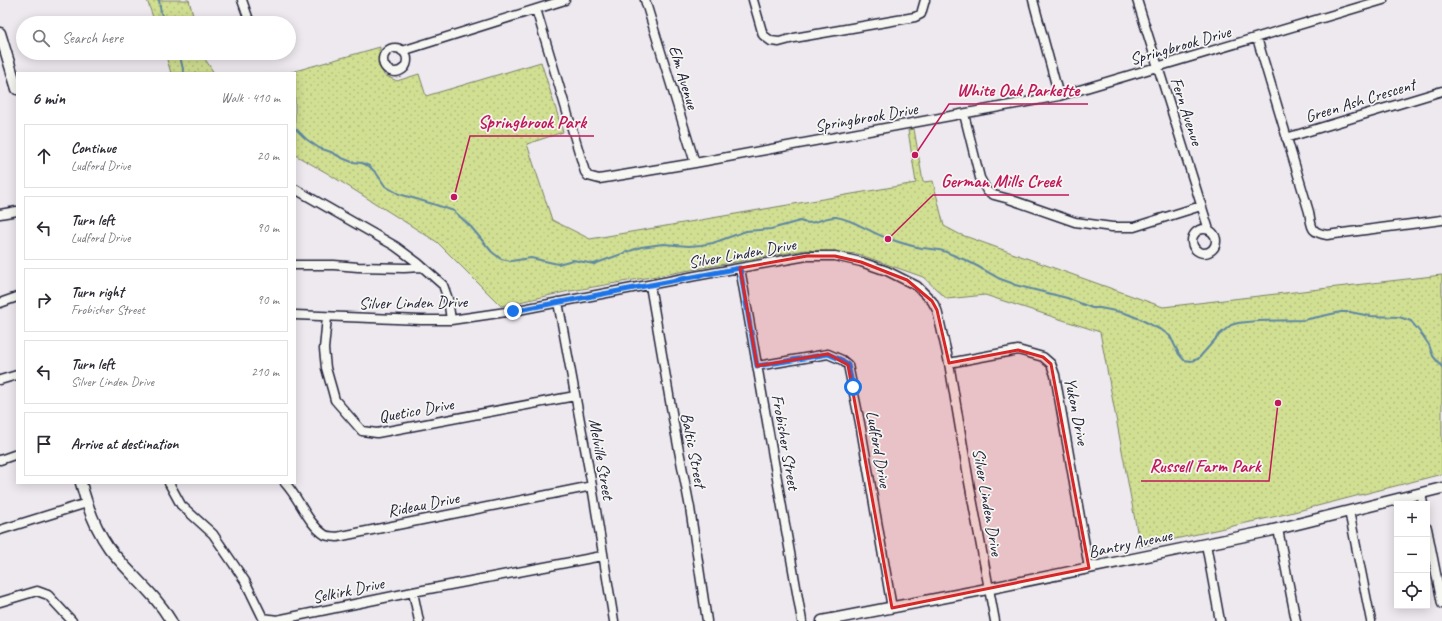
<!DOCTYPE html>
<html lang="en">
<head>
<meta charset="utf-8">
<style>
	body { margin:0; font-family:Caveat,sans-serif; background:#f7f7f7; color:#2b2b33 }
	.controls { position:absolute; right:12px; bottom:12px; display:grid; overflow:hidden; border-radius:0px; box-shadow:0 2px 10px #0003 }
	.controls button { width:36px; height:36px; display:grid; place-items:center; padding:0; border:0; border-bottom:1px solid #e1e1e2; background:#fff; color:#2b2b33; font:20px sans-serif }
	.stop { position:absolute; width:12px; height:12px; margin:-9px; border:3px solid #1a73e8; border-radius:50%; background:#fff }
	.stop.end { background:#1a73e8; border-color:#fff; box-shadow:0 1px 4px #0008 }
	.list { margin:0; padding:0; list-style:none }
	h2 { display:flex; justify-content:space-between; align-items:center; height:52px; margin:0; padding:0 16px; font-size:17px }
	h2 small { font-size:13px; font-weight:400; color:#7c7c81 }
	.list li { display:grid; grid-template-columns:26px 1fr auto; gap:12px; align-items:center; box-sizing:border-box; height:64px; margin:0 8px 8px; padding:0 8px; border:1px solid #e1e1e2; border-radius:0px }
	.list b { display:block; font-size:15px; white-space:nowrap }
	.list p { margin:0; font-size:13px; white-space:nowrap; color:#7c7c81 }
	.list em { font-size:13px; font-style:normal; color:#7c7c81 }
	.icon { flex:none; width:22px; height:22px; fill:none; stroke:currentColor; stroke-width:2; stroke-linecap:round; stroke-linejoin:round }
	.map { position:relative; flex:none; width:1442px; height:621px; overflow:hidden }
	.search { position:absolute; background:#fff; box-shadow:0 2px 10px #0003; left:16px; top:16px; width:280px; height:44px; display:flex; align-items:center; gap:10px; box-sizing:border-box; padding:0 14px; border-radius:22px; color:#7c7c81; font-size:15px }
	.panel { position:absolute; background:#fff; box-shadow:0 2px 10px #0003; left:16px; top:72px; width:280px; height:412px; border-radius:0px }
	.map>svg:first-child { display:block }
	.park { fill:url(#park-dots); stroke:#7a8066 }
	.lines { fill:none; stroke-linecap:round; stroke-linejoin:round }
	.stream { stroke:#5e87a2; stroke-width:2 }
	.minor-casing { stroke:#22223b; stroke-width:11 }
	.tertiary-casing { stroke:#22223b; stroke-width:13 }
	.minor { stroke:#f6f6f2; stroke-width:8 }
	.tertiary { stroke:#f6f6f2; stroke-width:10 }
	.route { stroke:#1a73e8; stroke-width:5 }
	.marked { fill:#d62828; fill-opacity:0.2; stroke:#d62828; stroke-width:3; stroke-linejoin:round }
	.labels { text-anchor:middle; stroke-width:3.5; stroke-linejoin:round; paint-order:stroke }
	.street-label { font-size:17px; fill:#22223b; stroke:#f6f6f2 }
	.leader { fill:none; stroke:#c2185b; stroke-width:1.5 }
	.callout-dot { fill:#c2185b; stroke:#f6f6f2; stroke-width:1.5 }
	.callout-label { font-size:18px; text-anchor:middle; font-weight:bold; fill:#c2185b; stroke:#f6f6f2; stroke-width:3.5; stroke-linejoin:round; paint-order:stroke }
</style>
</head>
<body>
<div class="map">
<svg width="1442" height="621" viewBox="0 0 1442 621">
	<defs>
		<pattern id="park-dots" width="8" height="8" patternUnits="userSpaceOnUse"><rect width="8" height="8" fill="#d1df92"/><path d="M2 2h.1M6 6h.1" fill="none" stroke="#b3bf7f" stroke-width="1.8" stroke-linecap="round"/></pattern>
	</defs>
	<rect width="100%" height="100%" fill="#eee9ef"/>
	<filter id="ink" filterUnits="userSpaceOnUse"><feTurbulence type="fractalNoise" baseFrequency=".025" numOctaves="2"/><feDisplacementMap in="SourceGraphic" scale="8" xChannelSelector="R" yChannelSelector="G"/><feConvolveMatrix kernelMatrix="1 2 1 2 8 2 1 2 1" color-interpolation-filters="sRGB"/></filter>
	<g filter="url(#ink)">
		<path class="park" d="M147,0h42l6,23h-40z
			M380,47v19l4,9 13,6 22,-7 7,22 115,-34 22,70 -36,12 25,76 38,19 326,-56 -8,-53 6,-1 9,53 10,-1 11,45 15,8 204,73 279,-32v199l-156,40 -146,33 -40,-215 -115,-37 -38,4 -24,-22 -65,-23 -53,-4 -240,42 -64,14 -64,-64 -110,-69 -32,-18v-82h-7z
			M165,53h38l2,6 9,14h-43z"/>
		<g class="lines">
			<path class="stream" d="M159,0l2,13 4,10
				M179,53l5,20
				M295,128l11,11 13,9 12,4 11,6 10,4 10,1 7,3 8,8 8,12 14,8 34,10 21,7 17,16 21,25 9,7 10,2 20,-3 27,6 15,-4 21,4 47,-17 22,-3 26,2 12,-1 12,-2 33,-12 25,-2 29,-8c14,6 24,-5 36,-4 19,3 33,15 51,21 11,4 23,8 35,10 7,1 14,1 21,3 7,2 13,6 20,8 13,6 23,12 35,19 6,3 11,3 17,7l52,13 25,10h8l25,5 15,6 23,12 7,5 9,18 5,6 7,1 7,-2 22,-25 11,-9 7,-2 19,-2 47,-1 37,-8h9l20,4 29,1 12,4 12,15 6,9 4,11 9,11"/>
			<defs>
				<path id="minor" d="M242,0l8,23
					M645,0l50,163
					M753,0l10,35 8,6 8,1 15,-4 121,-21 6,-3 4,-14
					M1033,0l26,96
					M1137,0l72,230
					M536,9l49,163 3,4 11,3 96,-16 364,-67 324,-96
					M1257,38l52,174c3,16 1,20 18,23l115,-15
					M383 60a12 12 0 1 1 24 0a12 12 0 1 1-24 0Z
					M402,51l163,-51
					M964,114l16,64 7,13 7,4 15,4 66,23 37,5h22l67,-21
					M1286,138l156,-47
					M295,189l100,57 23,17 25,22 5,14 3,21
					M0,214l17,-3
					M1192 241a12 12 0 1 1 24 0a12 12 0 1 1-24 0Z
					M295,265h39l24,2 46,1 17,-1
					M740,268l62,353
					M650,285l25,145 15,78 17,113
					M558,302l34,184 22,135
					M0,303l17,-6
					M295,315l126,5h30l62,-9 182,-35 112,-20h28l26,6 26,9 30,15 15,15 5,9 12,53 20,119 26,139
					M327,317l-3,32 2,19 6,21 3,11 27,31 15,2 198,-37
					M949,363l69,-13 25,7 8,7 4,11 34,193
					M757,366l71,-12 14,6 6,5 12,58 32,185
					M0,380l17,-5
					M0,460l17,-6
					M169,483l12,22 32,29 32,47 18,37 14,2 136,-28 189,-36
					M285,483c15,16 22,40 40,52 4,2 9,1 12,2l255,-51
					M1421,493l2,11
					M1349,511l22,110
					M1427,528l15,76
					M1278,529l18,92
					M0,530l87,-27
					M1206,544l14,77
					M413,592l6,29
					M0,602l37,-11 11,4 24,26"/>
				<path id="tertiary" d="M0,33l17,56
					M81,483c6,23 14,45 28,65 20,26 45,44 62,73
					M822,621l155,-30 292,-60 173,-43"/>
			</defs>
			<use href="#minor" class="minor-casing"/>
			<use href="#tertiary" class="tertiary-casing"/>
			<use href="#minor" class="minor"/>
			<use href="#tertiary" class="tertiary"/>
		</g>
	</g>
	<g class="lines" filter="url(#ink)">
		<path class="route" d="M513,311l227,-43 17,98 71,-12 14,6 6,5 5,22"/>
	</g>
	<path class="marked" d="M807,256h28l26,6 46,18 25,21 5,9 12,53 69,-13 25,7 8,7 38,204 -197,40 -44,-243 -20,-11 -71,12 -17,-98z"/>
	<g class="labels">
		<g class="street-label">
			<text transform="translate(1180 45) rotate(-16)" y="6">Springbrook Drive</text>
			<text transform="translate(684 77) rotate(73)" y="6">Elm Avenue</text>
			<text transform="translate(1360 100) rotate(-17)" y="6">Green Ash Crescent</text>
			<text transform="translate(1187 111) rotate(72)" y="6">Fern Avenue</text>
			<text transform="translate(866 117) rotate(-10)" y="6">Springbrook Drive</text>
			<text transform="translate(742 253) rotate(-10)" y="6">Silver Linden Drive</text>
			<text transform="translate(413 302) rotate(-1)" y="6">Silver Linden Drive</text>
			<text transform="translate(416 410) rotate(-10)" y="6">Quetico Drive</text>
			<text transform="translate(1077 411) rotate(79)" y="6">Yukon Drive</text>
			<text transform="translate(786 442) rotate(80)" y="6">Frobisher Street</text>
			<text transform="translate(879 449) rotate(80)" y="6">Ludford Drive</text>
			<text transform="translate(694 450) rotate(79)" y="6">Baltic Street</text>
			<text transform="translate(602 459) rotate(80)" y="6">Melville Street</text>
			<text transform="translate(988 502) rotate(80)" y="6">Silver Linden Drive</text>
			<text transform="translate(423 504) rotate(-11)" y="6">Rideau Drive</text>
			<text transform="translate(1130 543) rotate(-12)" y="6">Bantry Avenue</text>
			<text transform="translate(348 590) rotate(-12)" y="6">Selkirk Drive</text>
		</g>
	</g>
	<path class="leader" d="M915 155L949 104H1088M454 197L470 136H594M888 239L933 195H1069M1278 403L1269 481H1141"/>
	<g class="callout-dot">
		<circle cx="915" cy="155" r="4"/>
		<circle cx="454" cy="197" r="4"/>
		<circle cx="888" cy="239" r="4"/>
		<circle cx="1278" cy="403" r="4"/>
	</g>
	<g class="callout-label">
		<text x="1018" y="96">White Oak Parkette</text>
		<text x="532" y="128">Springbrook Park</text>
		<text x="1001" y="187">German Mills Creek</text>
		<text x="1205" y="472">Russell Farm Park</text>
	</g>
</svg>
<div class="controls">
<button>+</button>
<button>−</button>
<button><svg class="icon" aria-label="locate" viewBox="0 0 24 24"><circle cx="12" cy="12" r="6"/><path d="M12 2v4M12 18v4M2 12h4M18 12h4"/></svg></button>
</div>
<div class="stop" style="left:853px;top:387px"></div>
<div class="stop end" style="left:513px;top:311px"></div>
<div class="search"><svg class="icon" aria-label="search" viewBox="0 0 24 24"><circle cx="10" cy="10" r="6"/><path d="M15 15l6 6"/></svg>Search here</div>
<section class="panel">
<h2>6 min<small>Walk · 410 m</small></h2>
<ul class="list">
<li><svg class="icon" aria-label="ahead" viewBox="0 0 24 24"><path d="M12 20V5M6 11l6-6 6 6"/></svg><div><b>Continue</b><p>Ludford Drive</p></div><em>20 m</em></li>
<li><svg class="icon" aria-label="left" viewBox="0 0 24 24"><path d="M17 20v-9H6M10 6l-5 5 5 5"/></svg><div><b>Turn left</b><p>Ludford Drive</p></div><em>90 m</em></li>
<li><svg class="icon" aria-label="right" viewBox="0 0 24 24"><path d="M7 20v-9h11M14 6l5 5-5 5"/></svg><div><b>Turn right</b><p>Frobisher Street</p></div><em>90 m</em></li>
<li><svg class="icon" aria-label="left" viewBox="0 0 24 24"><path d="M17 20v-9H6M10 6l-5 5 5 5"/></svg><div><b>Turn left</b><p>Silver Linden Drive</p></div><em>210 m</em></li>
<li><svg class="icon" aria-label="arrive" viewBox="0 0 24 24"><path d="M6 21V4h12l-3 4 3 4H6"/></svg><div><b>Arrive at destination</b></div></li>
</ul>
</section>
</div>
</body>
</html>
